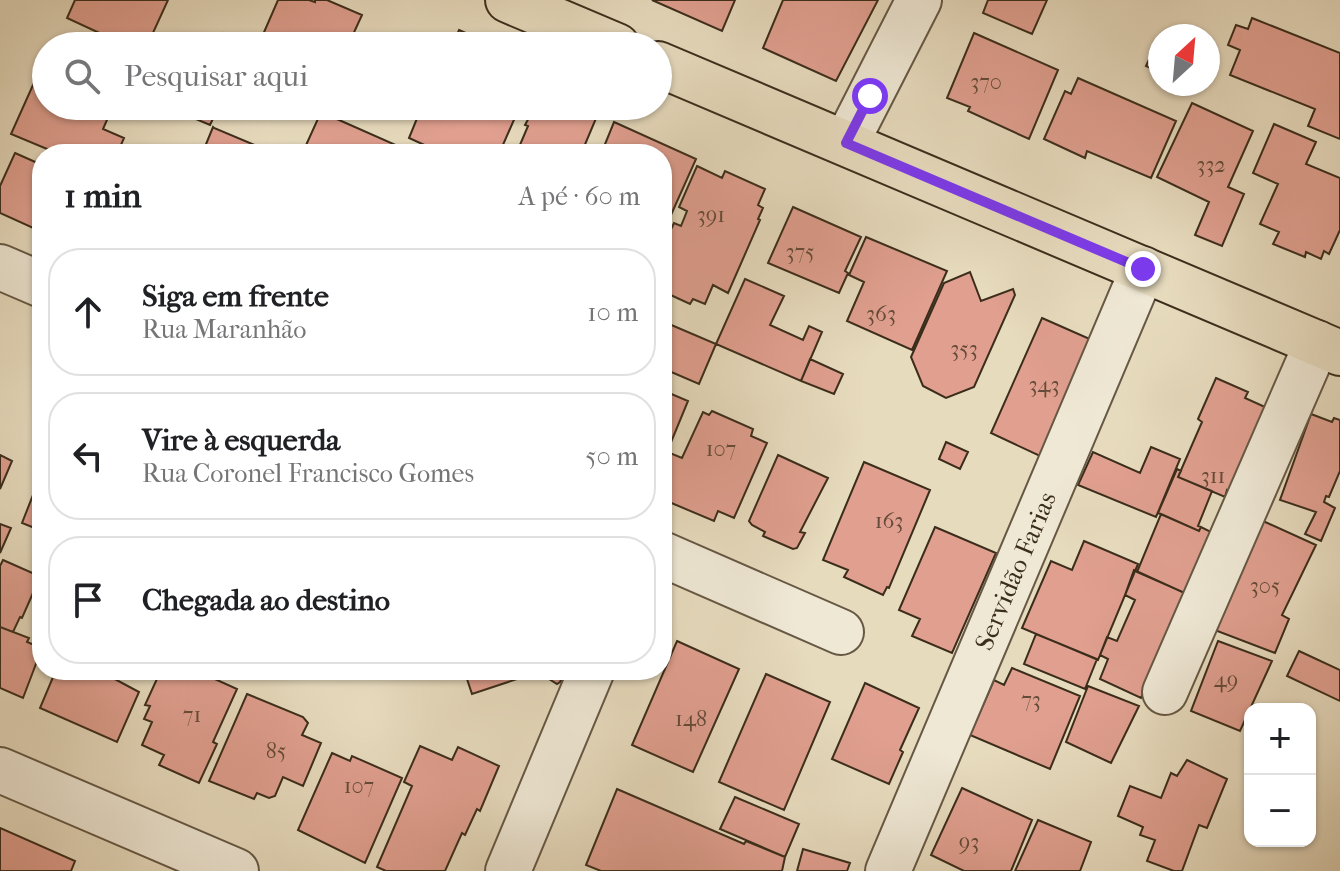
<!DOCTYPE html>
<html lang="pt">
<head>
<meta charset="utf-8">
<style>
	body { margin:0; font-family:"IM FELL French Canon",serif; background:#f6f6f6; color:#202124 }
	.controls { position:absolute; right:24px; bottom:24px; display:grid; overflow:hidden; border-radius:16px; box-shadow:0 2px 6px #0004 }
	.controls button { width:72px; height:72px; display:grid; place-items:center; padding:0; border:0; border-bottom:2px solid #e0e0e0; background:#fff; color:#202124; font:40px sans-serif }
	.compass { position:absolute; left:1148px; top:24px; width:72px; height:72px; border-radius:50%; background:#fff; box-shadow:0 2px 6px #0004; rotate:26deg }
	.stop { position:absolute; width:24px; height:24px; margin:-18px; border:6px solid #7c3aed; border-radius:50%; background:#fff }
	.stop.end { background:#7c3aed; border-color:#fff; box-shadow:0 2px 8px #0008 }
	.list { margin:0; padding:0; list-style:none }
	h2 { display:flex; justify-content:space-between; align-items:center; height:104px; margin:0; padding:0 32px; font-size:34px }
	h2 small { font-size:26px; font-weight:400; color:#757577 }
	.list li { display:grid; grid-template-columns:52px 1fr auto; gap:24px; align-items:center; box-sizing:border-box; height:128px; margin:0 16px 16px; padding:0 16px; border:2px solid #e0e0e0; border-radius:32px }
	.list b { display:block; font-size:30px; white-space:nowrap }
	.list p { margin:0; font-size:26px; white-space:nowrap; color:#757577 }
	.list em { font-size:26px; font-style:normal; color:#757577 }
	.icon { flex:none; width:44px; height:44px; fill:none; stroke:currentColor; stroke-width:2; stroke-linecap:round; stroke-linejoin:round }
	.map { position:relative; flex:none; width:1340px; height:871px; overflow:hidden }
	.search { position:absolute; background:#fff; box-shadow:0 2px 6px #0004; left:32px; top:32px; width:640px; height:88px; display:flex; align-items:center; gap:20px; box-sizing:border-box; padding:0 28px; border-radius:44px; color:#757577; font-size:30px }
	.panel { position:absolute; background:#fff; box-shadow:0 2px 6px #0004; left:32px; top:144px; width:640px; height:536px; border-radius:32px }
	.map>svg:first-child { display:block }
	.building { fill:#e09f8f; stroke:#3b2d1b; stroke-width:2 }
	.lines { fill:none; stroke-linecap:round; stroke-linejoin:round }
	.minor-casing { stroke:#665844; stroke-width:48 }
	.major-casing { stroke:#3b2d1b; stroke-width:48 }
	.minor { stroke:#efe8d5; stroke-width:44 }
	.major { stroke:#e7dbbe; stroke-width:44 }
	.route { stroke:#7c3aed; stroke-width:10 }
	.labels { text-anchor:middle; stroke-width:6; stroke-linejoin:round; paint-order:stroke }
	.number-label { font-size:22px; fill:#644a38 }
	.street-label { font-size:26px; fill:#3b2d1b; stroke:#efe8d5 }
</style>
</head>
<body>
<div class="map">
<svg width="1340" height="871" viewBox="0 0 1340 871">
	<rect width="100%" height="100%" fill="#e7dbbe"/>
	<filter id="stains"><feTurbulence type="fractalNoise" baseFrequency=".0025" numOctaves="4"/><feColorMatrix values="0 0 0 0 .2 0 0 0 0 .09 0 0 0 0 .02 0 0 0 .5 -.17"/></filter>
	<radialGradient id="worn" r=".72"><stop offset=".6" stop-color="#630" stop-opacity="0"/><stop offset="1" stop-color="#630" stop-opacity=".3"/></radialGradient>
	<path class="building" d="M75,0h93l-21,46h-45l4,-10 -39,-18z
		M278,0h31l6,2v-2h12l35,15 -11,24 -5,-2 -4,9h-84z
		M652,0h83l-13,31z
		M783,0h95l-42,81 -73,-33z
		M988,0h59l-15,34 -49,-21z
		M1252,18l88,35v86l-32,-13 7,-17 -85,-34 10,-25 -12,-5 8,-20 12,4z
		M459,30l29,13 -2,3h-34z
		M223,33l28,11 -1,2h-33z
		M974,33l84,37 -29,69 -61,-28 2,-4 -23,-9z
		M1161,34l3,2h-4v36l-14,-6z
		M46,56v50h67l-10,23 21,9 -7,16h-58l-48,-20z
		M1078,78l98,43 -25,57 -64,-27 -2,7 -41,-19 21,-48 6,3z
		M1192,103l61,28 -25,56 16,7 -22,52 -27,-11 14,-33 -52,-25z
		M165,106h54l-9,19z
		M292,106h30l-5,11z
		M422,106h98l-21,48h-55l-35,-16z
		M544,106h31l22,10 -16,38h-72l2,-5 6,3 11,-26 -3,-1 6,-11 8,3z
		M321,112l77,34 -2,8h-94z
		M614,122l82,37 -34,76v-81h-61z
		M1274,124l42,18 -10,22 34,14v52l-11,24 -5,-3 -3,8 -15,-7 -1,5 -32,-13 6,-12 -19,-8 18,-40 -25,-11z
		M213,127l1,1 62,26h-74z
		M15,153l27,12v67l-42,-19v-27z
		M697,166l25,12 3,-7 40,18 -7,16 5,3 -5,11 2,1 -32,73 -15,-8 -8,19 -12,-5 -3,5 -28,-13v-43l12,-25 7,3 6,-15 -8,-4z
		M793,207l68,30 -16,34 3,2 -9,20 -71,-30z
		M866,237l81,34 -35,79 -65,-29 17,-39 -15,-7z
		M970,272l11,29 32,-12 2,6 -41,92 -28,11 -23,-12 -12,-29 33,-74z
		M745,279l39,17 -14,29 33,15 6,-14 13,6 -21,49 -85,-37z
		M1042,318l50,22 -52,116 -49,-23z
		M662,321l54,23 -17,40 -37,-16z
		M810,359l33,15 -9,20 -33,-13z
		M1216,378l32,14 -3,6 20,9 4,15 -33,72 -9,-4 -2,7 -47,-20 24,-55 -4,-3z
		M662,390l26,11 -26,63z
		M712,411l41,18 -2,7 16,7 -33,75 -16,-7 -4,10 -52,-22v-27l8,-19 12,5 21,-46 6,3z
		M1311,414l21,8 2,-4 6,2v51l-11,26 -3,-1 -2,6 11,6 -14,33 -16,-7 11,-22 -36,-12z
		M946,442l22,10 -8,17 -21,-10z
		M1151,447l29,12 -24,58 -78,-32 15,-33 47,21z
		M0,455l12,6 -12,28z
		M778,455l50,23 -28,54 5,1 -8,15 -4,1 -30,-13 2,-4 -13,-7 -3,-4z
		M864,462l66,28 -41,98 -2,-1 -4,8 -39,-18 4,-7 -25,-10z
		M1177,469l4,2 -3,6 34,14 -14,35 3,1 -2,4 -41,-18z
		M42,472v59l-20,-8z
		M1161,514l38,17 2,-4 12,6 -26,61 -50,-22z
		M1263,521l53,24 -34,70 7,4 -14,34 -63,-24z
		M0,524l11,4 -11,25z
		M935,527l61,26 -44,100 -40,-17 8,-17 -21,-9z
		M1084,541l54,23 -40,96 -76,-32 29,-67 21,9z
		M3,560l34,15 -3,7 3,2 -15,34 -2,-1 -7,15 -13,-5v-61z
		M1134,570l55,25 -48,103 -41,-19 8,-20 -8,-4 7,-18 10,4 18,-41 -10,-5z
		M0,627l29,11 -2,4 15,6 -19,50 -23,-10z
		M1036,634l61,25 -12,30 -61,-25z
		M677,641l62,28 -46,103 -61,-27z
		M1218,641l54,20 -32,70 -49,-20z
		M1299,651l41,19v31l-53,-25z
		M1012,668l68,28 -30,73 -80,-34 24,-55 10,5z
		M56,670h33l5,3 4,-3 41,22 -22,50 -77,-34z
		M161,670h34l42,19 -24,53 4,2 -18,39 -40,-18 5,-10 -22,-10 10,-23 -8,-3 6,-13 -5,-1z
		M464,670h102l-6,12 -3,2 -19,-12 -66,22z
		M766,674l64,28 -46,108 -65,-28z
		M865,683l54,25 -19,42 3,2 -14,32 -57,-25z
		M1088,686l51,20 -28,57 -45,-21z
		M247,694l56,23 5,6 -6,12 19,8 -18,43 -20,-9 -8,19 -6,2 -12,-5 -3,6 -45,-18z
		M420,746l32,14 6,-13 41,19 -19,45 -3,-2 -12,26 -3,-2 -17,38h-59l-9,-4 35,-81 -8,-4z
		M332,753l18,8 2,-5 50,22 -37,85 -67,-33z
		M1187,760l40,19 -20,49 -8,-3 -17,46h-8l-27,-10 8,-21 -15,-5 3,-8 -25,-11 12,-30 31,12 10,-25 6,3z
		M962,788l70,32 -21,51h-47l-33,-16z
		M617,789l127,55 2,-3 39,16 -3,14h-181l-15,-6z
		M735,797l64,27 -14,33 -65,-28z
		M1038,820l53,22 -11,29h-65z
		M0,828l75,33 -4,10h-71z
		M803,849l47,14 -3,8h-50z"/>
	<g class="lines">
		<defs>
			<g id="minor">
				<path d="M846,143l73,-143"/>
				<path d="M0,267l42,18"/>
				<path d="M662,554l179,78"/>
				<path d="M1165,692l152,-349"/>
				<path d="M0,770l236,101"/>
				<path d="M508,871l84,-201"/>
				<path id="s1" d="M888,871l255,-602"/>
			</g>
			<path id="major" d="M508,0l109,46
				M658,64l682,289"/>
		</defs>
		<use href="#minor" class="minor-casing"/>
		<use href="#major" class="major-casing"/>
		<use href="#minor" class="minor"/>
		<use href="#major" class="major"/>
	</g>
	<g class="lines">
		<path class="route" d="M870,96l-24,47 297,126"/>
	</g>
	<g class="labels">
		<g class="number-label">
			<text x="986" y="89">370</text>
			<text x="1211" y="172">332</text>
			<text x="711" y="222">391</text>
			<text x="800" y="259">375</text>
			<text x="881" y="321">363</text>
			<text x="964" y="356">353</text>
			<text x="1044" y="392">343</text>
			<text x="721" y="456">107</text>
			<text x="1213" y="483">311</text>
			<text x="889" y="528">163</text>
			<text x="1265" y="593">305</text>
			<text x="1226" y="687">49</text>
			<text x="1031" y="707">73</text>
			<text x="192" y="722">71</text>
			<text x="691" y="726">148</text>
			<text x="276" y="758">85</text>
			<text x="359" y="793">107</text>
			<text x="969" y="849">93</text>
		</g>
		<g class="street-label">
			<text dy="9" stroke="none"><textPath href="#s1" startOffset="326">Servidão Farias</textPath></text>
		</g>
	</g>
	<rect width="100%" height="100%" filter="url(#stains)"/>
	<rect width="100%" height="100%" fill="url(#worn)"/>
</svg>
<div class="controls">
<button>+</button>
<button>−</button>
</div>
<svg class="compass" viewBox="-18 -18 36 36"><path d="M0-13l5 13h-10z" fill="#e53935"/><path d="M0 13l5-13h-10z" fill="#757577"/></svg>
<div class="stop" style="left:870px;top:96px"></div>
<div class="stop end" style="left:1143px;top:269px"></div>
<div class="search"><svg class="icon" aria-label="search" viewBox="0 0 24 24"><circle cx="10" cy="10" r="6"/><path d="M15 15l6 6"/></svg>Pesquisar aqui</div>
<section class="panel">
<h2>1 min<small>A pé · 60 m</small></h2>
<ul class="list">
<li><svg class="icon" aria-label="ahead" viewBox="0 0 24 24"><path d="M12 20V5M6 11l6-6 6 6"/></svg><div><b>Siga em frente</b><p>Rua Maranhão</p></div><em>10 m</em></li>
<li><svg class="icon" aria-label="left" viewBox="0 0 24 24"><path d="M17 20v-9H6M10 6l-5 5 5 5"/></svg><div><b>Vire à esquerda</b><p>Rua Coronel Francisco Gomes</p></div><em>50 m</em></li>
<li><svg class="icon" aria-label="arrive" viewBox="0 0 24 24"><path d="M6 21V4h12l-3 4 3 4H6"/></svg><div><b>Chegada ao destino</b></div></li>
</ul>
</section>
</div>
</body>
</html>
